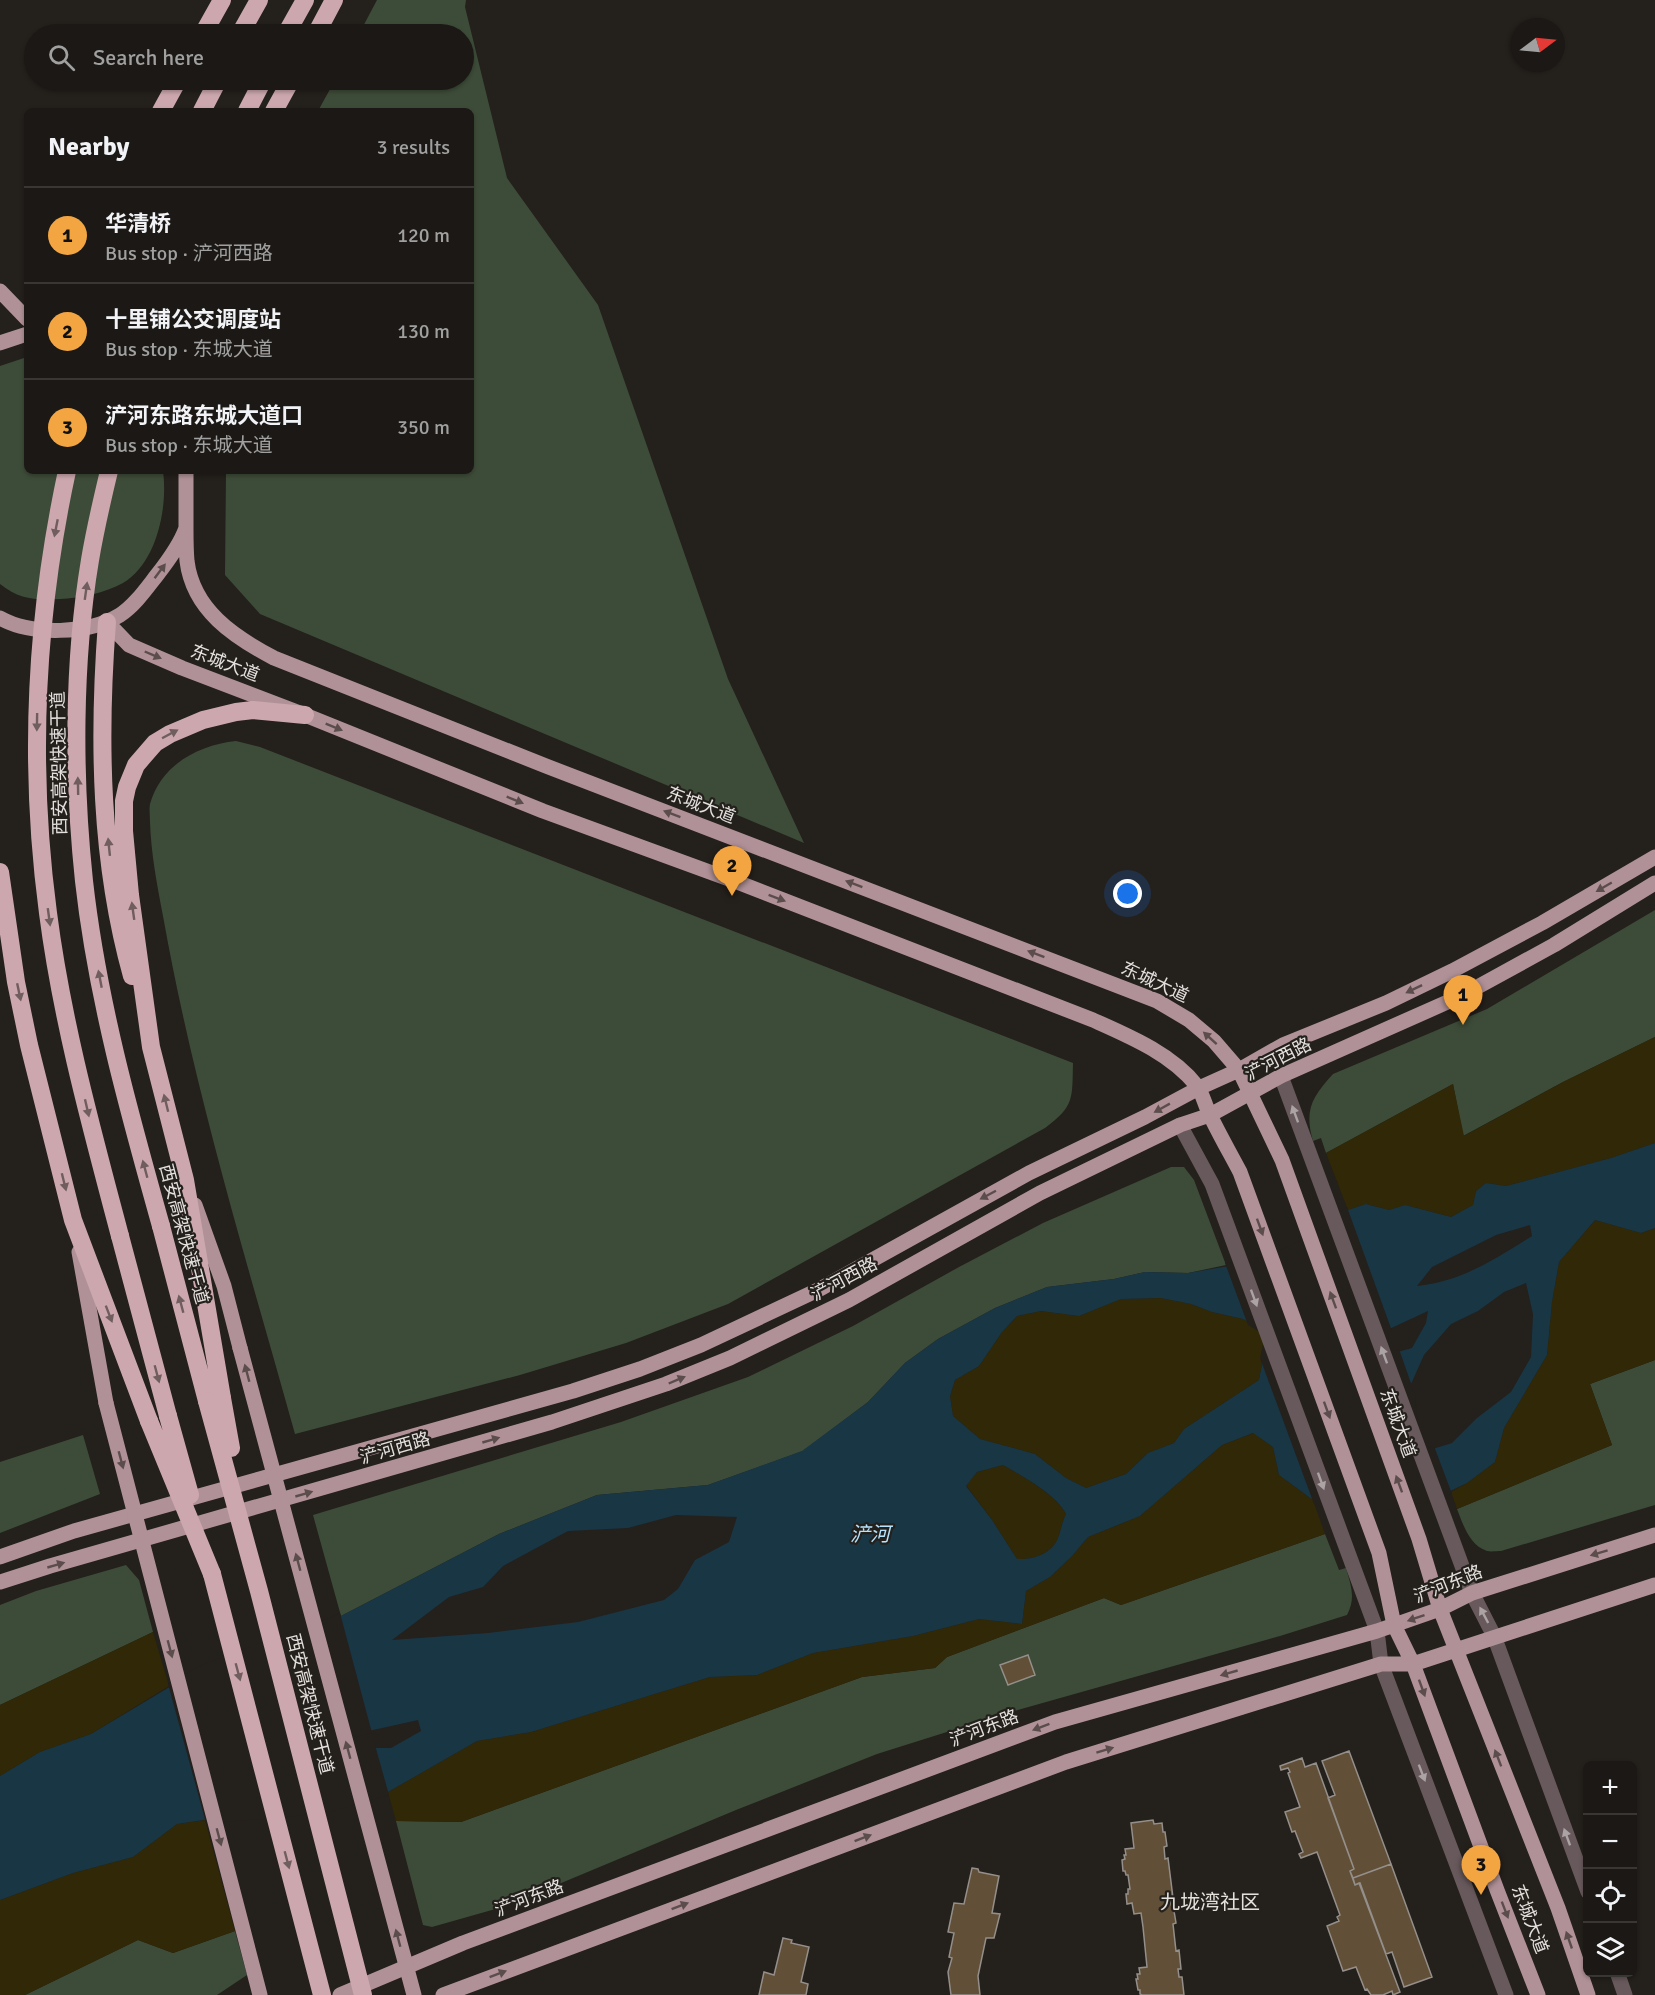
<!DOCTYPE html>
<html lang="en">
<head>
<meta charset="utf-8">
<style>
	body { margin:0; font-family:Signika,"Noto Sans SC",sans-serif; background:#282522; color:#f1f3f6 }
	.controls { position:absolute; right:18px; bottom:18px; display:grid; overflow:hidden; border-radius:9px; box-shadow:0 2px 4px #0004 }
	.controls button { width:54px; height:54px; display:grid; place-items:center; padding:0; border:0; border-bottom:2px solid #393734; background:#1b1815; color:#f1f3f6; font:30px sans-serif }
	.compass { position:absolute; left:1511px; top:18px; width:54px; height:54px; border-radius:50%; background:#1b1815; box-shadow:0 2px 4px #0004; rotate:74deg }
	.you { position:absolute; left:1128px; top:894px; width:21px; height:21px; margin:-15px; border:4px solid #fff; border-radius:50%; background:#1a73e8; box-shadow:0 0 0 9px #1a73e833 }
	.badge { display:grid; place-items:center; width:39px; height:39px; border-radius:50%; background:#f2a541; color:#111; font-size:20px; font-weight:700 }
	.pin { position:absolute; translate:-50% -50px; filter:drop-shadow(0 2px 3px #0008) }
	.pin::after { content:''; position:absolute; top:32px; width:21px; height:18px; background:inherit; clip-path:polygon(0 0,100% 0,50% 100%) }
	.list { margin:0; padding:0; list-style:none }
	h2 { display:flex; justify-content:space-between; align-items:center; height:78px; margin:0; padding:0 24px; font-size:26px }
	h2 small { font-size:20px; font-weight:400; color:#a0a0a0 }
	.list li { display:grid; grid-template-columns:39px 1fr auto; gap:18px; align-items:center; box-sizing:border-box; height:96px; padding:0 24px; border-top:2px solid #393734 }
	.list b { display:block; font-size:22px; white-space:nowrap }
	.list p { margin:0; font-size:20px; white-space:nowrap; color:#a0a0a0 }
	.list em { font-size:20px; font-style:normal; color:#a0a0a0 }
	.icon { flex:none; width:33px; height:33px; fill:none; stroke:currentColor; stroke-width:2; stroke-linecap:round; stroke-linejoin:round }
	.map { position:relative; flex:none; width:1655px; height:1995px; overflow:hidden }
	.search { position:absolute; background:#1b1815; box-shadow:0 2px 4px #0004; left:24px; top:24px; width:450px; height:66px; display:flex; align-items:center; gap:15px; box-sizing:border-box; padding:0 21px; border-radius:33px; color:#a0a0a0; font-size:22px }
	.panel { position:absolute; background:#1b1815; box-shadow:0 2px 4px #0004; left:24px; top:108px; width:450px; height:366px; border-radius:9px }
	.map>svg:first-child { display:block }
	.green { fill:#3d4c38 }
	.sand { fill:#302806 }
	.water { fill:#193645; fill-rule:evenodd }
	.pier { fill:#24201c }
	.building { fill:#614f37; stroke:#948f8a; stroke-width:1.5 }
	.lines { fill:none; stroke-linecap:round; stroke-linejoin:round }
	.minor { stroke:#68595c; stroke-width:15 }
	.major { stroke:#b09197; stroke-width:15 }
	.highway { stroke:#cca7ae; stroke-width:18 }
	.major-bridge { stroke:#b09197; stroke-width:15 }
	.highway-bridge { stroke:#cca7ae; stroke-width:18 }
	.oneway { fill:#705d5e }
	.oneway2 { fill:#5c4d4d }
	.oneway3 { fill:#aca3a4 }
	.labels { text-anchor:middle; stroke-width:4.5; stroke-linejoin:round; paint-order:stroke }
	.street-label { font-size:18px; fill:#e3e0de; stroke:#24201c }
	.water-label { font-size:20px; font-style:italic; fill:#b5e3fd; stroke:#24201c }
	.neighbourhood-label { font-size:20px; fill:#e4e0da; stroke:#24201c }
</style>
</head>
<body>
<div class="map">
<svg width="1655" height="1995" viewBox="0 0 1655 1995">
	<rect width="100%" height="100%" fill="#24201c"/>
	<path class="green" d="M377,0h89l-1,7 42,171 91,127 130,374 76,164 -544,-229 -35,-39 1,-104h245v-360h-153l17,-31h129v-46h-105z
		M27,357v114h136c5,36 -6,92 -40,112 -18,10 -43,15 -63,16 -25,1 -40,1 -60,-15v-218z
		M236,741l24,6 813,316c-1,35 2,43 -28,65l-317,176 -102,39 -106,32 -225,59c-48,-172 -101,-343 -132,-518 -6,-31 -12,-63 -13,-94 0,-6 -1,-13 0,-18 11,-39 48,-59 86,-63z
		M1655,910v127l-92,45 -100,54 -10,-52 -127,69 -5,-15 -8,3c-9,-31 -1,-44 20,-67l154,-65z
		M1171,1167h13l10,13 32,85 -38,8 -43,-1 -31,7 -67,8 -52,21 -57,31 -33,24 -37,39 -65,49 -95,34 -111,10 -98,39 -158,82 -28,-101 308,-93 127,-45 105,-51 106,-59 84,-44z
		M1655,1360v145l-154,46c-4,0 -10,1 -14,0 -18,-6 -24,-27 -30,-42l155,-64 -22,-61z
		M83,1435l17,59 -100,39v-71z
		M1325,1534l14,36 7,-2c5,18 10,30 1,47l-67,21 -276,78 -127,40 -141,56 -230,96 -74,21 -9,-2 -27,-104 65,1 401,-145 73,-9 12,-11 157,-59 17,7z
		M126,1565l13,15 14,52 -153,73v-100l36,-14z
		M235,1931l12,44 -30,20h-192l113,-55 35,13z"/>
	<path class="sand" d="M1655,1037v106l-44,15 -105,28 -20,-3 -10,8 -3,14 -22,12 -46,-12 -16,5 -23,-6 -18,6 -22,-57 127,-69 11,52 99,-54z
		M1595,1220l46,13 14,-5v132l-65,24 22,61 -155,64 -6,-17 16,-9 28,-21 9,-34 43,-73 5,-53 7,-40z
		M1161,1298l30,6 21,8 31,7 25,14 -9,47 -75,49 -10,14 -26,10 -22,21 -40,14 -20,-10 -31,-24 -55,-15 -27,-23 -3,-20 5,-16 24,-14 23,-34 15,-16 24,-5 38,5 41,-17z
		M1254,1433l19,14 6,28 34,25 12,34 -204,71 -17,-7 -157,59 -12,11 -73,9 -401,145 -65,-1 -8,-29 89,-51 54,-9 179,-55 47,-2 56,-22 100,-17 66,-17 43,5 4,-33 24,-14 22,-21 16,-19 52,-21 82,-71z
		M1003,1465c19,11 52,29 63,49 -4,8 -5,16 -8,24 -6,16 -26,22 -41,21l-25,-39 -26,-35 11,-13z
		M153,1632l16,54 -78,48 -51,18 -40,24v-71z
		M205,1820l30,111 -62,22 -35,-13 -113,55h-25v-95l73,-27 60,-16 44,-33z"/>
	<path class="water" d="M1655,1143v85l-14,5 -46,-13 -36,42 -7,40 -5,53 -43,73 -9,34 -28,21 -27,13 -127,4 -34,-25 -6,-28 -20,-14 -31,12 -82,71 -52,21 -16,19 -22,21 -24,14 -4,33 -43,-5 -66,17 -100,17 -56,22 -47,2 -179,55 -54,9 -89,51 -211,32 -44,33 -60,16 -73,27v-124l40,-24 51,-18 112,-67 101,-34 37,-17 158,-82 98,-39 111,-10 94,-34 66,-49 37,-39 33,-24 57,-31 52,-21 67,-8 31,-7 43,1 82,-14 44,-21 34,-28 18,-6 23,6 16,-5 46,12 22,-12 3,-14 10,-8 20,3 105,-28zM1530,1225l2,11c-36,23 -72,46 -115,50l15,-19 64,-32zM1526,1283l7,31 -2,43 -20,35 -34,26 -25,25 -29,9 -8,-26 -4,-42 13,-29 27,-31 27,-13 26,-19zM1161,1298l30,6 21,8 31,7 25,15 -9,46 -75,49 -10,14 -26,10 -22,21 -40,14 -20,-10 -31,-24 -55,-15 -27,-23 -3,-20 5,-16 24,-14 23,-34 15,-16 24,-5 38,5 42,-17zM1428,1311l-2,12 -14,25 -25,7 -2,-24zM1003,1465c19,11 53,29 63,49 -4,8 -5,16 -8,24 -6,16 -26,22 -41,21l-25,-39 -26,-34 11,-14zM676,1515l61,2 -8,25 -34,18 -17,29 -14,11 -86,22 -90,11 -96,7 57,-43 34,-10 20,-21 65,-35 60,-3zM418,1720l3,11 -30,17h-61l-2,-8z"/>
	<path class="pier" d="M1347,1207l45,124 -4,2 1,19 10,-3 16,46 3,31 7,23 9,-3 18,48 -11,5 -69,14 -40,-1 -18,-8 -54,-146 5,-23 -17,-10 -23,-62 44,-7 43,-21z
		M340,1613l32,120 -41,10 1,2h43l14,50 -60,17 -51,6 -72,5 -38,-139 34,-19 90,-34 11,-1z"/>
	<path class="building" d="M1028,1655l7,20 -27,10 -8,-20z
		M1349,1751l42,113 -38,14 -3,-7 4,-2 -26,-71 7,-3 -13,-34z
		M1302,1758l3,9 11,-4 38,106 -4,2 5,14 4,-2 41,109 -7,3 -1,-4 -9,4h-12l-4,-6 -2,1 -9,-23 -13,4 -16,-45 12,-5 -2,-4 3,-2 -23,-63 -16,6 -2,-4 4,-2 -8,-21 -3,1 -7,-20 15,-5 -12,-34 2,-1 -2,-4 -7,2 -1,-4z
		M1153,1820l1,4 8,-1 1,9h2l2,14 -3,1 1,12 3,-1 5,40h-3l1,7h2l3,18 -3,1 3,27 3,-1 2,19h-3l1,8h3l2,18h-42l-2,-1v-4h-2l-2,-11h2l-1,-5h3l-1,-6 8,-1 -4,-40 -2,-14 -7,1 -2,-11 -5,1 -1,-10h2v-5h2l-2,-14h-2l-1,-4h-2l-1,-11 3,-1 -1,-4h2l-1,-6 9,-1 -3,-25z
		M1391,1864l41,113 -28,10 -12,-35 -6,2 -26,-71 -5,2 -2,-7z
		M972,1868l6,1 1,3 20,4 -7,37 8,1 -6,24h-8l-8,38 2,19h-29l-3,-23 4,-14 -3,-1 5,-24 -6,-1 6,-29 10,1z
		M783,1938l9,2 -1,3 18,4 -8,35 7,2 -2,11h-47l5,-23 10,3z"/>
	<g class="lines">
		<path class="minor" d="M1281,1076l191,517 22,43 94,256
			M1180,1125l32,59 165,447 4,33 125,331
			M1617,1972l8,23"/>
		<path class="major" d="M0,291l27,28
			M0,343l27,-9
			M186,528c0,11 0,22 1,33 6,49 47,76 87,97l272,108 611,235 32,19 25,21 25,29 43,90 137,379 21,70 118,299 30,87
			M0,618c32,18 89,16 120,-3 15,-10 26,-26 37,-40 11,-14 23,-30 29,-47v-57
			M107,622l22,23 53,23 123,47 238,96 194,71 356,138c36,16 79,34 104,66 6,8 8,20 13,29 9,19 20,38 30,57l139,381 15,72 19,39 84,226 41,105
			M195,1205l29,81 16,62
			M79,1252l27,151
			M0,1557l74,-26 499,-140 67,-22 61,-24 119,-56 209,-116 116,-56 54,-29 40,-18 44,-25 103,-42 66,-32 90,-48 113,-66
			M0,1582l50,-16 502,-144 114,-38 64,-26 119,-58 191,-107 140,-68 30,-10 71,-39 180,-80 93,-51 101,-62
			M340,1995l123,-52 592,-221 322,-91 63,-22 32,-16 183,-58
			M443,1995l623,-233 315,-98h32l242,-79"/>
		<path class="highway" d="M203,34l19,-34
			M240,34l19,-34
			M286,34l19,-34
			M316,34l18,-34
			M161,111l17,-31
			M202,111l16,-31
			M247,111l16,-31
			M274,111l17,-31
			M107,622c-9,118 -7,239 25,354
			M0,872l16,110 13,63 44,175 76,201
			M161,1226l46,175
			M120,1236l48,180
			M222,1398l-37,-218 -34,-133 -21,-152 -6,-64v-30l3,-14 9,-22 19,-22 15,-9 33,-14 33,-8 17,-2 52,5
			M212,1574l110,421"/>
		<path class="major-bridge" d="M240,1348l174,647
			M106,1403l154,592"/>
		<path class="highway-bridge" d="M67,471c-32,148 -39,292 -19,442 14,109 44,217 72,323
			M109,471c-7,29 -14,59 -19,89 -17,102 -17,217 -6,321 13,117 45,231 77,345
			M222,1398l9,50
			M207,1401l52,190 104,404
			M168,1416l22,79
			M149,1421l63,153"/>
	</g>
	<defs><path id="oneway-solid" d="M-6-.8H1V-3.2L6.5 0L1 3.2V.8H-6Z" transform="scale(1.5)"/></defs>
	<g class="oneway">
		<use href="#oneway-solid" transform="translate(56 528) rotate(101)"/>
		<use href="#oneway-solid" transform="translate(86 591) rotate(-82)"/>
		<use href="#oneway-solid" transform="translate(37 722) rotate(91)"/>
		<use href="#oneway-solid" transform="translate(170 734) rotate(-28)"/>
		<use href="#oneway-solid" transform="translate(78 786) rotate(-91)"/>
		<use href="#oneway-solid" transform="translate(109 847) rotate(-96)"/>
		<use href="#oneway-solid" transform="translate(133 911) rotate(-98)"/>
		<use href="#oneway-solid" transform="translate(49 917) rotate(82)"/>
		<use href="#oneway-solid" transform="translate(100 979) rotate(-101)"/>
		<use href="#oneway-solid" transform="translate(19 992) rotate(78)"/>
		<use href="#oneway-solid" transform="translate(166 1103) rotate(-104)"/>
		<use href="#oneway-solid" transform="translate(87 1108) rotate(77)"/>
		<use href="#oneway-solid" transform="translate(145 1169) rotate(-105)"/>
		<use href="#oneway-solid" transform="translate(64 1182) rotate(76)"/>
		<use href="#oneway-solid" transform="translate(181 1304) rotate(-105)"/>
		<use href="#oneway-solid" transform="translate(109 1314) rotate(69)"/>
		<use href="#oneway-solid" transform="translate(157 1374) rotate(75)"/>
		<use href="#oneway-solid" transform="translate(238 1672) rotate(75)"/>
		<use href="#oneway-solid" transform="translate(287 1860) rotate(75)"/>
	</g>
	<g class="oneway2">
		<use href="#oneway-solid" transform="translate(160 571) rotate(-53)"/>
		<use href="#oneway-solid" transform="translate(153 655) rotate(23)"/>
		<use href="#oneway-solid" transform="translate(334 727) rotate(22)"/>
		<use href="#oneway-solid" transform="translate(515 800) rotate(22)"/>
		<use href="#oneway-solid" transform="translate(672 814) rotate(-159)"/>
		<use href="#oneway-solid" transform="translate(854 884) rotate(-159)"/>
		<use href="#oneway-solid" transform="translate(1604 887) rotate(150)"/>
		<use href="#oneway-solid" transform="translate(777 898) rotate(21)"/>
		<use href="#oneway-solid" transform="translate(1036 954) rotate(-159)"/>
		<use href="#oneway-solid" transform="translate(1414 989) rotate(154)"/>
		<use href="#oneway-solid" transform="translate(1210 1038) rotate(-138)"/>
		<use href="#oneway-solid" transform="translate(1162 1108) rotate(151)"/>
		<use href="#oneway-solid" transform="translate(988 1195) rotate(152)"/>
		<use href="#oneway-solid" transform="translate(1260 1227) rotate(70)"/>
		<use href="#oneway-solid" transform="translate(1333 1300) rotate(-110)"/>
		<use href="#oneway-solid" transform="translate(247 1373) rotate(-105)"/>
		<use href="#oneway-solid" transform="translate(677 1380) rotate(-23)"/>
		<use href="#oneway-solid" transform="translate(1327 1410) rotate(70)"/>
		<use href="#oneway-solid" transform="translate(491 1440) rotate(-16)"/>
		<use href="#oneway-solid" transform="translate(121 1460) rotate(75)"/>
		<use href="#oneway-solid" transform="translate(1399 1484) rotate(-110)"/>
		<use href="#oneway-solid" transform="translate(304 1494) rotate(-16)"/>
		<use href="#oneway-solid" transform="translate(1599 1553) rotate(163)"/>
		<use href="#oneway-solid" transform="translate(298 1562) rotate(-105)"/>
		<use href="#oneway-solid" transform="translate(56 1565) rotate(-16)"/>
		<use href="#oneway-solid" transform="translate(1416 1618) rotate(161)"/>
		<use href="#oneway-solid" transform="translate(170 1649) rotate(75)"/>
		<use href="#oneway-solid" transform="translate(1229 1673) rotate(164)"/>
		<use href="#oneway-solid" transform="translate(1422 1688) rotate(70)"/>
		<use href="#oneway-solid" transform="translate(1041 1727) rotate(159)"/>
		<use href="#oneway-solid" transform="translate(348 1750) rotate(-105)"/>
		<use href="#oneway-solid" transform="translate(1105 1750) rotate(-17)"/>
		<use href="#oneway-solid" transform="translate(1498 1758) rotate(-111)"/>
		<use href="#oneway-solid" transform="translate(219 1837) rotate(75)"/>
		<use href="#oneway-solid" transform="translate(863 1838) rotate(-21)"/>
		<use href="#oneway-solid" transform="translate(680 1906) rotate(-21)"/>
		<use href="#oneway-solid" transform="translate(1505 1910) rotate(69)"/>
		<use href="#oneway-solid" transform="translate(398 1938) rotate(-105)"/>
		<use href="#oneway-solid" transform="translate(1569 1940) rotate(-109)"/>
		<use href="#oneway-solid" transform="translate(498 1974) rotate(-21)"/>
	</g>
	<g class="oneway3">
		<use href="#oneway-solid" transform="translate(1295 1114) rotate(-110)"/>
		<use href="#oneway-solid" transform="translate(1254 1298) rotate(70)"/>
		<use href="#oneway-solid" transform="translate(1384 1355) rotate(-110)"/>
		<use href="#oneway-solid" transform="translate(1321 1481) rotate(70)"/>
		<use href="#oneway-solid" transform="translate(1484 1615) rotate(-118)"/>
		<use href="#oneway-solid" transform="translate(1422 1773) rotate(69)"/>
		<use href="#oneway-solid" transform="translate(1567 1837) rotate(-110)"/>
	</g>
	<g class="labels">
		<g class="street-label">
			<text transform="translate(225 663) rotate(21)" y="6">东城大道</text>
			<text transform="translate(59 763) rotate(-91)" y="6">西安高架快速干道</text>
			<text transform="translate(701 805) rotate(21)" y="6">东城大道</text>
			<text transform="translate(1155 982) rotate(25)" y="6">东城大道</text>
			<text transform="translate(1278 1059) rotate(-27)" y="6">浐河西路</text>
			<text transform="translate(184 1234) rotate(75)" y="6">西安高架快速干道</text>
			<text transform="translate(844 1279) rotate(-28)" y="6">浐河西路</text>
			<text transform="translate(1398 1423) rotate(70)" y="6">东城大道</text>
			<text transform="translate(395 1448) rotate(-16)" y="6">浐河西路</text>
			<text transform="translate(1448 1584) rotate(-22)" y="6">浐河东路</text>
			<text transform="translate(310 1704) rotate(76)" y="6">西安高架快速干道</text>
			<text transform="translate(984 1728) rotate(-21)" y="6">浐河东路</text>
			<text transform="translate(529 1898) rotate(-21)" y="6">浐河东路</text>
			<text transform="translate(1530 1919) rotate(69)" y="6">东城大道</text>
		</g>
		<g class="water-label">
			<text x="870" y="1541">浐河</text>
		</g>
		<g class="neighbourhood-label">
			<text x="1210" y="1909">九垅湾社区</text>
		</g>
	</g>
</svg>
<div class="controls">
<button>+</button>
<button>−</button>
<button><svg class="icon" aria-label="locate" viewBox="0 0 24 24"><circle cx="12" cy="12" r="6"/><path d="M12 2v4M12 18v4M2 12h4M18 12h4"/></svg></button>
<button><svg class="icon" aria-label="layers" viewBox="0 0 24 24"><path d="M12 4l9 5-9 5-9-5zM3 14l9 5 9-5"/></svg></button>
</div>
<svg class="compass" viewBox="-18 -18 36 36"><path d="M0-13l5 13h-10z" fill="#e53935"/><path d="M0 13l5-13h-10z" fill="#a0a0a0"/></svg>
<div class="you"></div>
<div class="pin badge" style="left:1463px;top:1025px">1</div>
<div class="pin badge" style="left:732px;top:896px">2</div>
<div class="pin badge" style="left:1481px;top:1895px">3</div>
<div class="search"><svg class="icon" aria-label="search" viewBox="0 0 24 24"><circle cx="10" cy="10" r="6"/><path d="M15 15l6 6"/></svg>Search here</div>
<section class="panel">
<h2>Nearby<small>3 results</small></h2>
<ul class="list">
<li><span class="badge">1</span><div><b>华清桥</b><p>Bus stop · 浐河西路</p></div><em>120 m</em></li>
<li><span class="badge">2</span><div><b>十里铺公交调度站</b><p>Bus stop · 东城大道</p></div><em>130 m</em></li>
<li><span class="badge">3</span><div><b>浐河东路东城大道口</b><p>Bus stop · 东城大道</p></div><em>350 m</em></li>
</ul>
</section>
</div>
</body>
</html>
